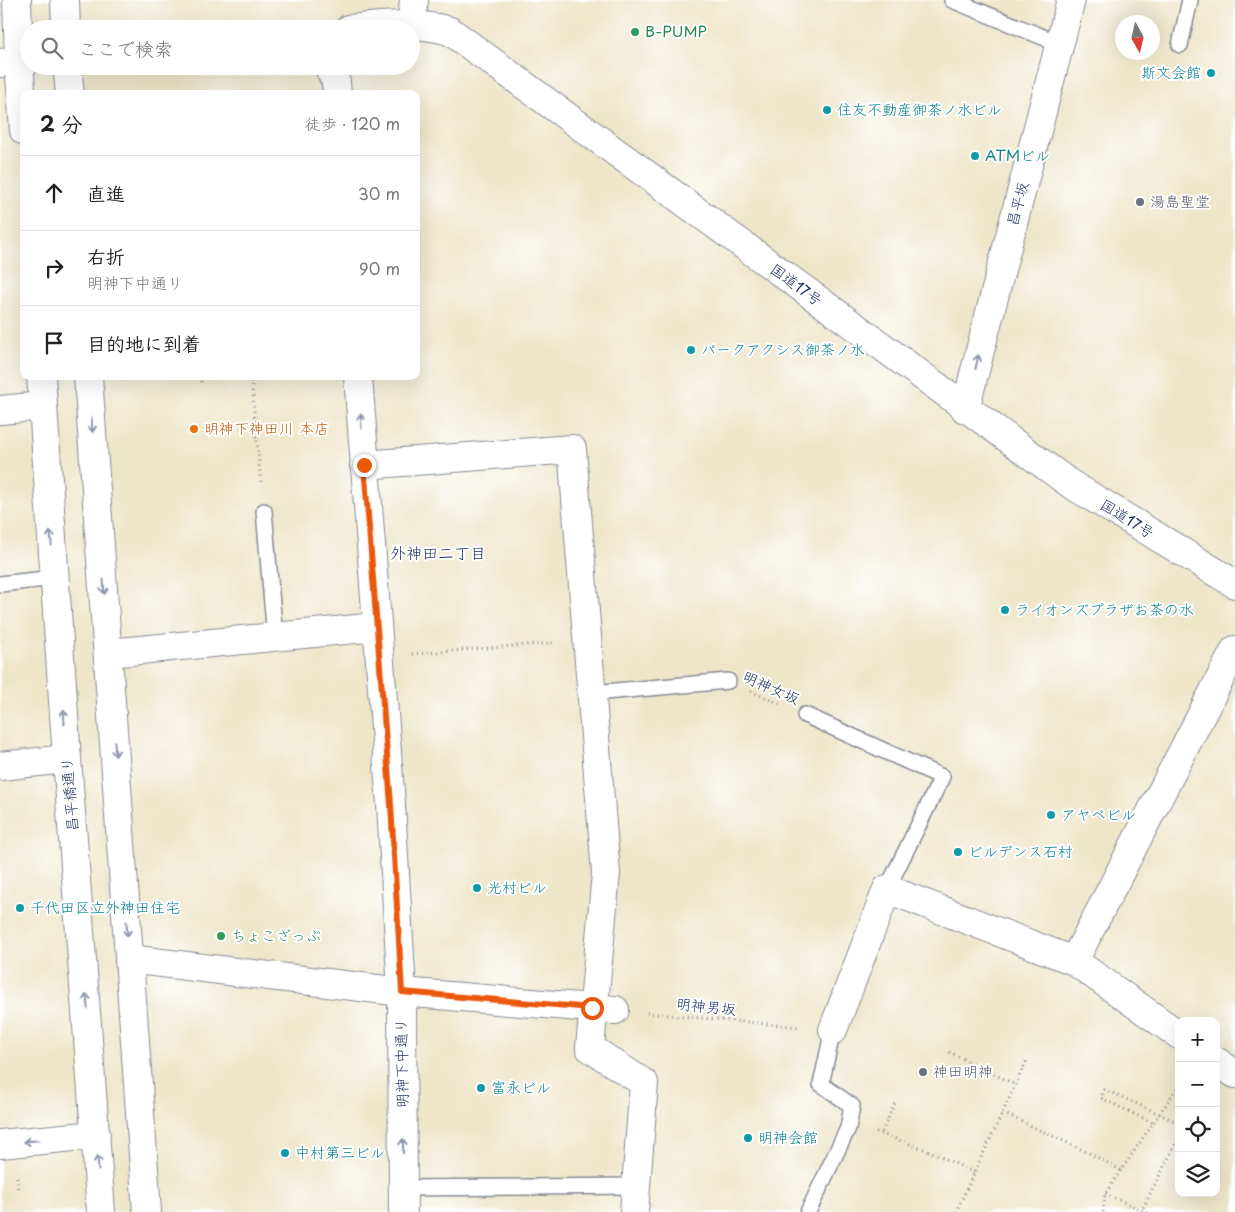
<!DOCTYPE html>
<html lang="ja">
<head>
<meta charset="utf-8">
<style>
	body { margin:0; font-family:"Playpen Sans","Klee One",sans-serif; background:#f6f6f6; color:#222 }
	.controls { position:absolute; right:15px; bottom:15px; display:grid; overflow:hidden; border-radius:10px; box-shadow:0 5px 20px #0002 }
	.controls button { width:45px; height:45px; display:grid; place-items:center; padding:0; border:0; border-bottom:1px solid #e0e0e0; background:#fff; color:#222; font:25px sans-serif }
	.compass { position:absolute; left:1115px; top:15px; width:45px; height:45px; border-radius:50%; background:#fff; box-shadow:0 5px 20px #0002; rotate:172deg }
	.stop { position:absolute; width:15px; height:15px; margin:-11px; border:4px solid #ea580c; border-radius:50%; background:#fff }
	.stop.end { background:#ea580c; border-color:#fff; box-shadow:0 1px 5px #0008 }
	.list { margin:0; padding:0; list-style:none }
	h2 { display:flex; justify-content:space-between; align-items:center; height:65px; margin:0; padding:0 20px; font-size:21px }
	h2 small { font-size:16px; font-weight:400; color:#767676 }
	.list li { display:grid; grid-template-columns:32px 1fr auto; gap:15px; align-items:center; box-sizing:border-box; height:75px; padding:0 20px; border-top:1px solid #e0e0e0 }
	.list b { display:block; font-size:19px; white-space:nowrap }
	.list p { margin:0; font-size:16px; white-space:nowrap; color:#767676 }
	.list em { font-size:16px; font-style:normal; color:#767676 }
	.icon { flex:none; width:28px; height:28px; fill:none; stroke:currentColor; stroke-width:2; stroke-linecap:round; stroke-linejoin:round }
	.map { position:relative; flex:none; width:1235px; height:1212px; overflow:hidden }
	.search { position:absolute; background:#fff; box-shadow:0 5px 20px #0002; left:20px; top:20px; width:400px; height:55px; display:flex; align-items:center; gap:12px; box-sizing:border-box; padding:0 18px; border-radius:28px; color:#767676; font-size:19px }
	.panel { position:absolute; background:#fff; box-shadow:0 5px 20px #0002; left:20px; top:90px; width:400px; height:290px; border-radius:10px }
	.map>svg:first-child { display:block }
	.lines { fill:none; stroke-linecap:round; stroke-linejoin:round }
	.service-casing { stroke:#848a94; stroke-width:18 }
	.minor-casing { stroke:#848a94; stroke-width:30 }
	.tertiary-casing { stroke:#848a94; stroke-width:30 }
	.secondary-casing { stroke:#848a94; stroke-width:30 }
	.trunk-casing { stroke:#848a94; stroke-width:30 }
	.path { stroke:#848a94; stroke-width:3; stroke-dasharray:1 4; stroke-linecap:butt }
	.service { stroke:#fff; stroke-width:15 }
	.minor { stroke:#fff; stroke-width:28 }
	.tertiary { stroke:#fff; stroke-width:28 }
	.secondary { stroke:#fff; stroke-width:28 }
	.trunk { stroke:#fff; stroke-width:28 }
	.path-bridge { stroke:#848a94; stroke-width:3; stroke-dasharray:1 4; stroke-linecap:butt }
	.oneway { stroke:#8d97ae }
	.route { stroke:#ea580c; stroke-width:6 }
	.leisure-dot { fill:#2e9e5b; stroke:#fff; stroke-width:2 }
	.culture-dot { fill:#0f9aa8; stroke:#fff; stroke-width:2 }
	.worship-dot { fill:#6b7280; stroke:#fff; stroke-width:2 }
	.food-dot { fill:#e8710a; stroke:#fff; stroke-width:2 }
	.labels { text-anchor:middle; stroke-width:4; stroke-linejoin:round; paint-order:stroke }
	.leisure-label { font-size:15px; fill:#27864d; stroke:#fff; text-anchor:start }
	.culture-label { font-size:15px; fill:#0d838f; stroke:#fff; text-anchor:start }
	.worship-label { font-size:15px; fill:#5b616d; stroke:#fff; text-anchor:start }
	.street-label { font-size:15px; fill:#1b2f5e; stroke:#fff }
	.food-label { font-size:15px; fill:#c56008; stroke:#fff; text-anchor:start }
	.neighbourhood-label { font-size:16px; fill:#1b2f5e; stroke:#fff }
</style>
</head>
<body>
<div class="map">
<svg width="1235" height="1212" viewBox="0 0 1235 1212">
	<rect width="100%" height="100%" fill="#fff"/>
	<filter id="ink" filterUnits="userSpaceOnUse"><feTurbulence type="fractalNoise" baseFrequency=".02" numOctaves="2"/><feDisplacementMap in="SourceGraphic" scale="10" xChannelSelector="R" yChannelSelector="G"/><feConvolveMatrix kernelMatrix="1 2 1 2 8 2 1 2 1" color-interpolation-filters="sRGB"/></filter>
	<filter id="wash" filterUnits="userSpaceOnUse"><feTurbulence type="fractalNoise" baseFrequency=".0096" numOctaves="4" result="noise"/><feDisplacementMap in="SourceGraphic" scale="20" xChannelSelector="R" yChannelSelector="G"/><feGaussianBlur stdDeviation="1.12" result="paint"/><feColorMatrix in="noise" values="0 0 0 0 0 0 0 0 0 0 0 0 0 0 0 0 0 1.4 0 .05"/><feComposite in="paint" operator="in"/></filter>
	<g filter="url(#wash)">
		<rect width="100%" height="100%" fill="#eee6c9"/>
	</g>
	<g filter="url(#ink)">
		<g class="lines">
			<defs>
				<path id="service" d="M952,0l108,44
					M1180,45l10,-45
					M264,511l11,127
					M0,584l54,-6
					M593,693l135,-12
					M805,715l137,62 -55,112
					M404,1188l232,-2
					M808,1212l40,-84 4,-22 -31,-22 12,-54"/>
				<path id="minor" d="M328,66l8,16 1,12
					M358,376l33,429 11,187 1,220
					M965,409l106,-409
					M0,410l43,-4
					M364,465l208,-16 34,424 -16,175 54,35 -10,129
					M109,653l267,-26
					M0,766l67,-7
					M129,959l273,33 213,18
					M1074,961l161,-311
					M833,1030l54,-141 187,72 105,74
					M1216,1061l19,13
					M0,1144l96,-9"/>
				<path id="tertiary" d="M411,25l3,-25
					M0,63l19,-2"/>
				<path id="secondary" d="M19,61l5,70
					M67,66l3,28
					M41,376l26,383 34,453
					M88,376l59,836"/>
				<path id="trunk" d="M17,0l2,61 10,-1
					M65,0l1,29
					M349,29c34,-4 67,-7 101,2l619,452 166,101"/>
			</defs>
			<use href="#service" class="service-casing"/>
			<use href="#minor" class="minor-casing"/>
			<use href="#tertiary" class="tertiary-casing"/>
			<use href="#secondary" class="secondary-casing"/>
			<use href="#trunk" class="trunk-casing"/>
			<path class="path" d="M200,376l1,6
				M251,376l10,109
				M122,379l26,-3
				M412,654l141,-11
				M751,691l29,13
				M647,1013l153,14
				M949,1052l67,33
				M1104,1089l-3,9 52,25
				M1003,1113l84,39 34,18
				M876,1132l56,20 43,21
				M882,1132l13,-29
				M17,1177l1,17
				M1105,1194l42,18
				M956,1212l72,-154
				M1103,1212l2,-18 74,-109"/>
			<use href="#service" class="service"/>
			<use href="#minor" class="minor"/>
			<use href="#tertiary" class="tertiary"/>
			<use href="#secondary" class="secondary"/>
			<use href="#trunk" class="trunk"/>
			<path class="path-bridge" d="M1104,1089l75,34
				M1141,1212l38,-75"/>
		</g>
		<defs><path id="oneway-shaft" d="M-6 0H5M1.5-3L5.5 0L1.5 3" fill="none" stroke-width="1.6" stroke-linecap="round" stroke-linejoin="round" transform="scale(1.25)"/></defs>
		<g class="oneway">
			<use href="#oneway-shaft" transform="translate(977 362) rotate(-77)"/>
			<use href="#oneway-shaft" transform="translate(361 421) rotate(-94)"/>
			<use href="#oneway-shaft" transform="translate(92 425) rotate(86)"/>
			<use href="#oneway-shaft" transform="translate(51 538) rotate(-94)"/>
			<use href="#oneway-shaft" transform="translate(104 587) rotate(86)"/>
			<use href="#oneway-shaft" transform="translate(64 717) rotate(-94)"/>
			<use href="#oneway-shaft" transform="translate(115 749) rotate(86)"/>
			<use href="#oneway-shaft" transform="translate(127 929) rotate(86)"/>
			<use href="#oneway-shaft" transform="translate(87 1001) rotate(-95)"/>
			<use href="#oneway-shaft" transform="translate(31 1141) rotate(175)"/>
			<use href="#oneway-shaft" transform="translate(403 1146) rotate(-91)"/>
			<use href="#oneway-shaft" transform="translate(98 1163) rotate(-94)"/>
		</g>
	</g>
	<g class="lines" filter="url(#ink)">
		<path class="route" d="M364,465l27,340 11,187 190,16"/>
	</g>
	<g class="leisure-dot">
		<circle cx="635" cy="32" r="5"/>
		<circle cx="221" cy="936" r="5"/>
	</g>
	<g class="culture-dot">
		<circle cx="1211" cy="73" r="5"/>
		<circle cx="827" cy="110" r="5"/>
		<circle cx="975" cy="156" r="5"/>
		<circle cx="691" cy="350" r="5"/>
		<circle cx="1005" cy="610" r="5"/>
		<circle cx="1051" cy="815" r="5"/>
		<circle cx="958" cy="852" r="5"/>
		<circle cx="477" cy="888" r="5"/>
		<circle cx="20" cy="908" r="5"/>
		<circle cx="481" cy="1088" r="5"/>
		<circle cx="748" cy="1138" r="5"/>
		<circle cx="285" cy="1153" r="5"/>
	</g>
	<g class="worship-dot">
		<circle cx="1140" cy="202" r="5"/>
		<circle cx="923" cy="1072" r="5"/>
	</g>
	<circle class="food-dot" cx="194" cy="429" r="5"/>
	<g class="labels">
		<g class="leisure-label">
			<text x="645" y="37">B-PUMP</text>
			<text x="231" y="941">ちょこざっぷ</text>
		</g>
		<g class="culture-label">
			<text x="1201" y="78" text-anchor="end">斯文会館</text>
			<text x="837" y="115">住友不動産御茶ノ水ビル</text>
			<text x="985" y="161">ATMビル</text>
			<text x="701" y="355">パークアクシス御茶ノ水</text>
			<text x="1015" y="615">ライオンズプラザお茶の水</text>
			<text x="1061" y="820">アヤベビル</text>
			<text x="968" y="857">ビルデンス石村</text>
			<text x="487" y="893">光村ビル</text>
			<text x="30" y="913">千代田区立外神田住宅</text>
			<text x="491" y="1093">富永ビル</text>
			<text x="758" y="1143">明神会館</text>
			<text x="295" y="1158">中村第三ビル</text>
		</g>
		<g class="worship-label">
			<text x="1150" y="207">湯島聖堂</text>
			<text x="933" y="1077">神田明神</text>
		</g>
		<g class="street-label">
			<text transform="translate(1018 204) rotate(-75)" y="5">昌平坂</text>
			<text transform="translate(796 285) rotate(36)" y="5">国道17号</text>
			<text transform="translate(1127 519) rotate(32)" y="5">国道17号</text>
			<text transform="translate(771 688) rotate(24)" y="5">明神女坂</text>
			<text transform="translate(70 794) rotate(-95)" y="5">昌平橋通り</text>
			<text transform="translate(706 1007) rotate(6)" y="5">明神男坂</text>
			<text transform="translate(402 1063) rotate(-91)" y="5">明神下中通り</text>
		</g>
		<g class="food-label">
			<text x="204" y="434">明神下神田川 本店</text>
		</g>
		<g class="neighbourhood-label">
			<text x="438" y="559">外神田二丁目</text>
		</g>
	</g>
</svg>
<div class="controls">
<button>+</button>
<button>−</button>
<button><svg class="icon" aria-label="locate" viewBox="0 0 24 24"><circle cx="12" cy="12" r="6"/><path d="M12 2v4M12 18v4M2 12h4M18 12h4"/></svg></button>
<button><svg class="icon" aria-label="layers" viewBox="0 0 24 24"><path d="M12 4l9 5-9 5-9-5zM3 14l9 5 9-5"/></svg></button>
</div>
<svg class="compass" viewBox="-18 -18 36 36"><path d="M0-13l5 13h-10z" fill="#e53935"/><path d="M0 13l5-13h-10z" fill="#767676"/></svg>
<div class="stop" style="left:592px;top:1008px"></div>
<div class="stop end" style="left:364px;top:465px"></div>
<div class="search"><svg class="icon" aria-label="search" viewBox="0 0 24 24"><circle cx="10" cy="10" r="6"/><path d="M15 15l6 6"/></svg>ここで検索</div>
<section class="panel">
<h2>2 分<small>徒歩 · 120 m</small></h2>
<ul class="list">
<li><svg class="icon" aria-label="ahead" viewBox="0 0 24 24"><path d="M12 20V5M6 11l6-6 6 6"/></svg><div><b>直進</b></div><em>30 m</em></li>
<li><svg class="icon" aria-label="right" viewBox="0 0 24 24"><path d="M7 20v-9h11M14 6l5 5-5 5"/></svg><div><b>右折</b><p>明神下中通り</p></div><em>90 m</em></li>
<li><svg class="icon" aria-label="arrive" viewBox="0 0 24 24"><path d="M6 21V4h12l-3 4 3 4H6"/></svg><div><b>目的地に到着</b></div></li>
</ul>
</section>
</div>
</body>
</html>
